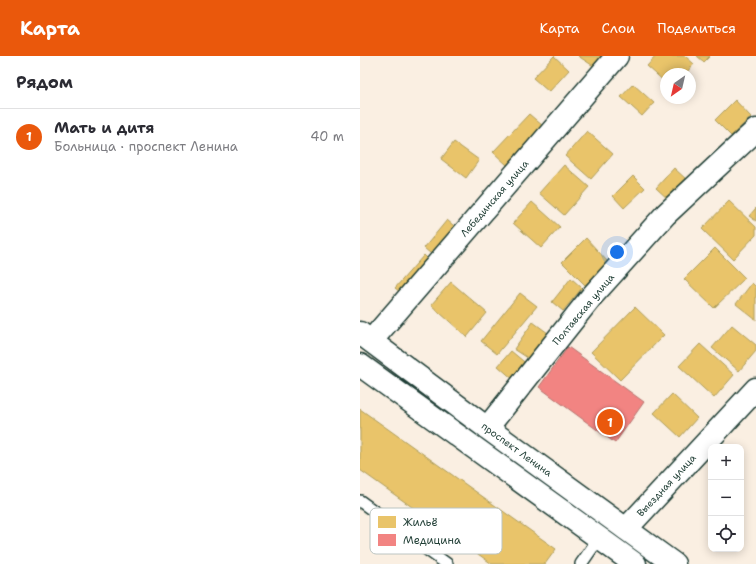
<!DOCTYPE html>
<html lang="ru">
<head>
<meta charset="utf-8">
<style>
	body { margin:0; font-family:"Shantell Sans",sans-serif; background:#f7f7f7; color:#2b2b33 }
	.controls { position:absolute; right:12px; bottom:12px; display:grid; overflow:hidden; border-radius:8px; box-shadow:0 2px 10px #0003 }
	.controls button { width:36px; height:36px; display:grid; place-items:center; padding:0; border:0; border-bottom:1px solid #e1e1e2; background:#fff; color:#2b2b33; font:20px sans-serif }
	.compass { position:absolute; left:300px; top:12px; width:36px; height:36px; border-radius:50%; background:#fff; box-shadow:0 2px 10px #0003; rotate:214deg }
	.you { position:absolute; left:257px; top:196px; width:14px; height:14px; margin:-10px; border:3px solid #fff; border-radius:50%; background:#1a73e8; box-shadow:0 0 0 6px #1a73e833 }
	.badge { display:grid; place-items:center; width:26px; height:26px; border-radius:50%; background:#ea580c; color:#fff; font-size:13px; font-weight:700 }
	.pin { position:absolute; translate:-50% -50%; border:2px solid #fff; box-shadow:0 1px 4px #0006 }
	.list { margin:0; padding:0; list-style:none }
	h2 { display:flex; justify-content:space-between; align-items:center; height:52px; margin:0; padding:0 16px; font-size:17px }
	h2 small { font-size:13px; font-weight:400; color:#7c7c81 }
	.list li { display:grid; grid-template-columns:26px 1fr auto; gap:12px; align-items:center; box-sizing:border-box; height:56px; padding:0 16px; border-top:1px solid #e1e1e2 }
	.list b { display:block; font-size:15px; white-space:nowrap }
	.list p { margin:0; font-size:13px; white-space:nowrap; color:#7c7c81 }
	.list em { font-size:13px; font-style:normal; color:#7c7c81 }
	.icon { flex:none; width:22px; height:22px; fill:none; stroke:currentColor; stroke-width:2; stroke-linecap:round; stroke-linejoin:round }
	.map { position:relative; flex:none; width:396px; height:508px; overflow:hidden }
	header { display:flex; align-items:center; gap:24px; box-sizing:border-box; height:56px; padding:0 20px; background:#ea580c; color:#fff }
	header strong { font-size:19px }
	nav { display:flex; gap:22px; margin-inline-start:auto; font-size:14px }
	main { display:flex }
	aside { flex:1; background:#fff }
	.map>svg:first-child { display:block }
	.homes { fill:#e9c46a; stroke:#ac9c5a }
	.health { fill:#f28482; stroke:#b36f6b }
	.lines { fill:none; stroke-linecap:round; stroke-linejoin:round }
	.service-casing { stroke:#1f3d34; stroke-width:14 }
	.minor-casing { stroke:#1f3d34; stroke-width:25 }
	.secondary-casing { stroke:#1f3d34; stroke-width:25 }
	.service { stroke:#fff; stroke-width:11 }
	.minor { stroke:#fff; stroke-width:22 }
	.secondary { stroke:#fff; stroke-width:22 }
	.labels { text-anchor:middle; stroke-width:4; stroke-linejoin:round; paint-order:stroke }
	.street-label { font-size:10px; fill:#1f3d34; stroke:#fff }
	.key { fill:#fff; stroke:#bcc5c2; stroke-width:1 }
	.key-label { font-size:11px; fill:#1f3d34 }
</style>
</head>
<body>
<header>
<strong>Карта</strong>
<nav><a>Карта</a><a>Слои</a><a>Поделиться</a></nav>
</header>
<main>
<aside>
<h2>Рядом<small></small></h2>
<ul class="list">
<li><span class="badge">1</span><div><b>Мать и дитя</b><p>Больница · проспект Ленина</p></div><em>40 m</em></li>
</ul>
</aside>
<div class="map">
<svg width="396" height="508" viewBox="0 0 396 508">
	<rect width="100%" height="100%" fill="#faefe2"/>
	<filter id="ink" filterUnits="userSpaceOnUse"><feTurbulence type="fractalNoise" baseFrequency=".025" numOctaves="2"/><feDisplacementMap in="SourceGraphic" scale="8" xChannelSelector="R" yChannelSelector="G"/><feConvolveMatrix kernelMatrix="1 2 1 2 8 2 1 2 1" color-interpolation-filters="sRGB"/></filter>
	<g filter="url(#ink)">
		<path class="homes" d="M194,0l15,14 -20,22 -16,-14z
			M218,0h25l-8,11z
			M296,0h29l9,8 -9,10h-19v9l-19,-17z
			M337,0h13l-6,6z
			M273,28l21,19 -12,13 -21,-19z
			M375,44l16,17 -20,19 -16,-16z
			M169,58l14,12 -36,39 -14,-13z
			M227,75l26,23 -22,25 -26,-23z
			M94,86l25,18 -13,18 -25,-19z
			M204,109l25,22 -25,28 -25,-22z
			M314,112l13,12 -18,20 -13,-12z
			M273,120l12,12 -21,20 -11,-12z
			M369,145l27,26v8l-23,24 -31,-30z
			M172,146l28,25 -19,21 -28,-25z
			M396,152v13l-7,-5z
			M87,164l13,11 -23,28 -13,-11z
			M226,182l22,24 -23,23 -23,-23z
			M355,192l30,30 -31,30 -30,-29z
			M64,199l9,9 -28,32 -10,-8z
			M211,222l11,10 -19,23 -11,-9z
			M91,226l36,31 -20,24 -36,-32z
			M392,227l4,4v33l-20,-16z
			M160,237l17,13 -40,48 -16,-13z
			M275,251l29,28 -44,45 -29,-28z
			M173,266l19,14 -18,26 -20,-13z
			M372,269l24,20v6l-17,20 -27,-23z
			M340,288l34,31 -20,23 -35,-32z
			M151,295l18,15 -14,15 -17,-15z
			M312,338l25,24 -17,19 -26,-24z
			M0,353l196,140 -11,15h-53l-132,-94z"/>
		<path class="health" d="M208,291l76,55 -29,41 -76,-56z"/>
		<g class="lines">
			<defs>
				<path id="service" d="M0,445l87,63
					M221,508l18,-26"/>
				<path id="minor" d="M11,285l246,-285
					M127,372l105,-132 74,-82 90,-84
					M266,473l130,-140"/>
				<path id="secondary" d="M0,277l127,95 187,136
					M0,309l275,199"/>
			</defs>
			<use href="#service" class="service-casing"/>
			<use href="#minor" class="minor-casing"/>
			<use href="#secondary" class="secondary-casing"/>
			<use href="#service" class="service"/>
			<use href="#minor" class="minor"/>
			<use href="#secondary" class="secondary"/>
		</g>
	</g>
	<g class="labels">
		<g class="street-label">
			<text transform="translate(134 142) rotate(-49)" y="4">Лебединская улица</text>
			<text transform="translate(223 253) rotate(-50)" y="4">Полтавская улица</text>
			<text transform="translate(157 393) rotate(36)" y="4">проспект Ленина</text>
			<text transform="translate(306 429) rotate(-47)" y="4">Выездная улица</text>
		</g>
	</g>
	<rect x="10" y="452" width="132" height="46" rx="6" class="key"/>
	<rect x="18" y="460" width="18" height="12" fill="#e9c46a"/>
	<rect x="18" y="478" width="18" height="12" fill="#f28482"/>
	<g class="key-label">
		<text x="43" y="470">Жильё</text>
		<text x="43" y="488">Медицина</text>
	</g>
</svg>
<div class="controls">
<button>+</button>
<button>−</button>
<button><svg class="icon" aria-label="locate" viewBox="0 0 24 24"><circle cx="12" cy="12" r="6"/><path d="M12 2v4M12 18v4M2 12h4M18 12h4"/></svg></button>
</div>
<svg class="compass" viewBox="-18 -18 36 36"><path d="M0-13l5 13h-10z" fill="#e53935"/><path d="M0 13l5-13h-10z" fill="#7c7c81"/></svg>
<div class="you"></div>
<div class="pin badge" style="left:250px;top:366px">1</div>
</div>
</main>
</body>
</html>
